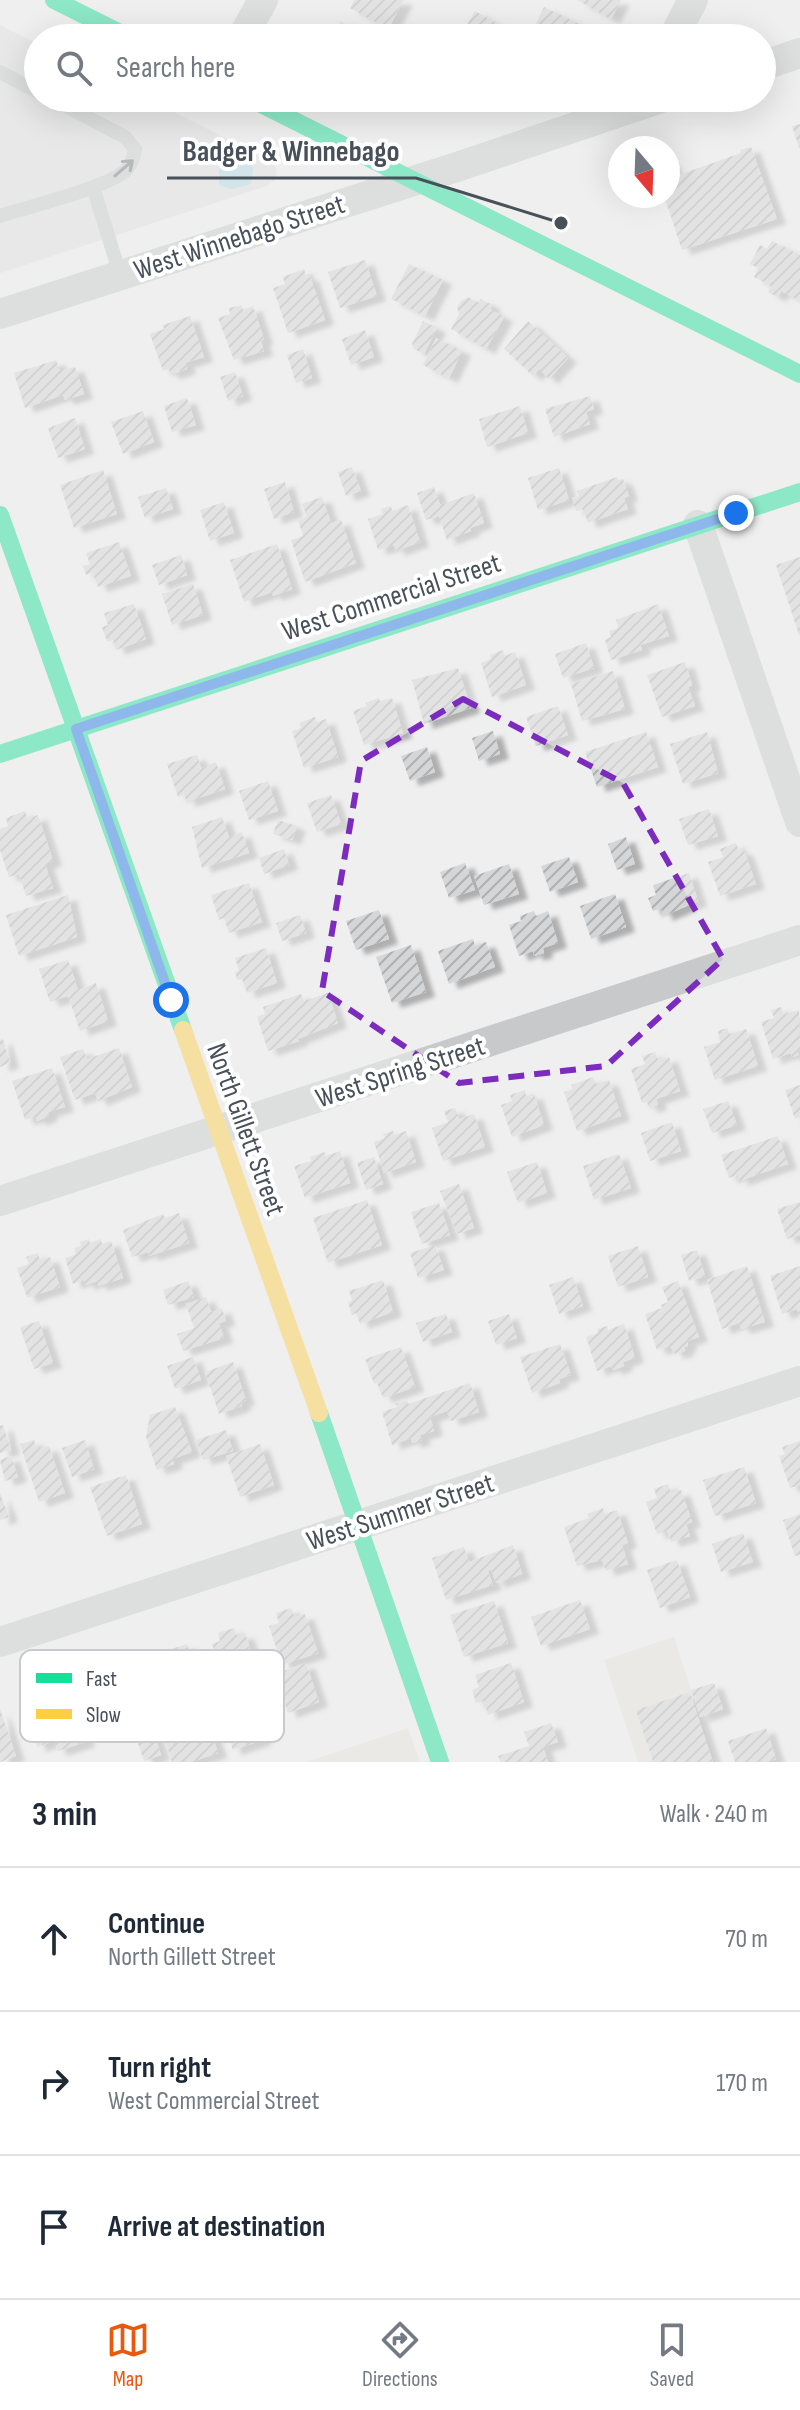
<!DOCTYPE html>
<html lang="en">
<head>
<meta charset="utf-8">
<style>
	body { margin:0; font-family:"Sofia Sans Condensed",sans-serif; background:#f2f2f3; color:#1f2937 }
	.compass { position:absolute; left:608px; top:136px; width:72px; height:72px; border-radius:50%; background:#fff; box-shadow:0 8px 32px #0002; rotate:161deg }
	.stop { position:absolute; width:24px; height:24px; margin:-18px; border:6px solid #1a73e8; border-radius:50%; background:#fff }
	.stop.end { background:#1a73e8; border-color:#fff; box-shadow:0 2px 8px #0008 }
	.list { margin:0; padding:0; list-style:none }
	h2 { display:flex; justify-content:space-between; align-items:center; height:104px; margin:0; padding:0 32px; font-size:34px }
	h2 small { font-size:26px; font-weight:400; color:#747a83 }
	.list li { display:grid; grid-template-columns:52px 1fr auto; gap:24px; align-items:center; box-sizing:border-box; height:144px; padding:0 32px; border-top:2px solid #e0e1e3 }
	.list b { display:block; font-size:30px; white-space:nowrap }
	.list p { margin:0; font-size:26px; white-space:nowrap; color:#747a83 }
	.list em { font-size:26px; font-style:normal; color:#747a83 }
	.icon { flex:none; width:44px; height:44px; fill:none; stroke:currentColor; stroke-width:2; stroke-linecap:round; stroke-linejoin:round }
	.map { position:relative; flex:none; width:800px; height:1762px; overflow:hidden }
	.search { position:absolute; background:#fff; box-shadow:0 8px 32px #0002; left:24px; right:24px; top:24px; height:88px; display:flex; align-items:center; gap:20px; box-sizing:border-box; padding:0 28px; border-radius:44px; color:#747a83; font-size:30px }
	.sheet { height:536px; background:#fff }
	nav { display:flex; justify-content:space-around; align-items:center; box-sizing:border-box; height:112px; border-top:2px solid #e0e1e3; background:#fff; font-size:22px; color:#747a83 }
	nav a { display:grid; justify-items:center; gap:4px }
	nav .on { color:#ea580c }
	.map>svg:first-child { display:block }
	.commercial { fill:#e4e3dc }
	.education { fill:#e1e0e0 }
	.water { fill:#add9e7 }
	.building { fill:url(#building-hatch); filter:url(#shadow) }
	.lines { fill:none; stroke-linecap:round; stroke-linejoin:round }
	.lane { stroke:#c7c9cb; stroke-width:14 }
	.street { stroke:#c7c9cb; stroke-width:30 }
	.fast { stroke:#16e098; stroke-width:18 }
	.slow { stroke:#ffcf43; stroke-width:18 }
	.oneway { stroke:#747a82 }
	.route { stroke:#1a73e8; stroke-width:10 }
	.marked { fill:none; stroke:#7b2cbf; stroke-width:6; stroke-dasharray:16 10; stroke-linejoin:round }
	.labels { text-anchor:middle; stroke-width:8; stroke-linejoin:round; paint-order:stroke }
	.street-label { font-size:28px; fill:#48505a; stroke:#fff }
	.key { fill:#fff; stroke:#c8cace; stroke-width:2 }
	.key-label { font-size:22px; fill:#48505a }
	.leader { fill:none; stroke:#48505a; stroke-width:3 }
	.callout-dot { fill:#48505a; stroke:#fff; stroke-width:3 }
	.callout-label { font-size:30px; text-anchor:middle; font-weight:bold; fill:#48505a; stroke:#fff; stroke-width:8; stroke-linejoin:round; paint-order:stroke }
</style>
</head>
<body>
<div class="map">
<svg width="800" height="1762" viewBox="0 0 800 1762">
	<defs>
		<pattern id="building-hatch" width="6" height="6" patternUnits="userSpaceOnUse" patternTransform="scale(2)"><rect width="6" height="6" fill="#d5d6d8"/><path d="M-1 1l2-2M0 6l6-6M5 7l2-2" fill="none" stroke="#afb0b2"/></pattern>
		<filter id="shadow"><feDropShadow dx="9" dy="5" stdDeviation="2" flood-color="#0004"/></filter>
	</defs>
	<rect width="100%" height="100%" fill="#efefef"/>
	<path class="commercial" d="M674,1637l41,125h-77l-34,-102z
		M408,1728l12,34h-114z"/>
	<path class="education" d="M0,25l38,19v54h108l125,63 6,9 -2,10 -8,6 -267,87z"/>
	<path class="water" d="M229,157h18l6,11 -2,16 -19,5 -13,-4v-15z"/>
	<path class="building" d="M354,0h50l-16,29 -38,-21z
		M577,0h44l-10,19z
		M544,7l48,23 -3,8h-43l3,-6 -14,-6z
		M475,11l27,15 -7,12h-12l-18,-10z
		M341,21l27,17h-37z
		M800,124v24h-1l-7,-22z
		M751,147l26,72 -95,31 -18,-54h4v-34l3,-1 5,15 65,-23 -1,-3z
		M772,241l28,14v46l-19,-10 -4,6 -9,-5 3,-6 -17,-9 4,-9 -8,-4 10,-19 7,4z
		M365,260l12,36 -37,12 -12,-36z
		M409,264l34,16 -18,36 -34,-17z
		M304,269l2,8 4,-1 15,44 -37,13 -15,-45 12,-4 -2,-7z
		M468,297l11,6 2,-4 11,6 -2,4 14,8 -18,32 -35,-20 8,-15 -2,-7 4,-6z
		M241,305l2,5 10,-4 11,33 -3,2 3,10 -30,9 -16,-42 12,-4 -1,-6z
		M190,316l14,41 -19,6 2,6 -17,6 -1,-6 -6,2 -13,-37 14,-5 -1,-4z
		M423,321l14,7 -13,26 -10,-5 -2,-5z
		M528,321l40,37 -19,21 -10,-10 -6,7 -29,-27z
		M365,330l9,27 -23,8 -9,-26z
		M436,338l26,13 -13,27 -26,-13z
		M303,349l9,29 -16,5 -9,-28z
		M56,360l4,11 15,-4 9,27 -19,6 -2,-5 -38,13 -11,-35z
		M235,372l8,24 -15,5 -8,-24z
		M590,396l4,13 -8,3 4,12 -36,13 -9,-28z
		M187,398l9,27 -24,7 -8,-26z
		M520,406l8,27 -41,14 -8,-28z
		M143,411l11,31 -31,12 -12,-32z
		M75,418l10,31 -27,9 -10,-30z
		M352,467l9,24 -15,5 -8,-24z
		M559,468l10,32 -31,10 -10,-32z
		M103,470l14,44 -43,14 -14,-43z
		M617,477l1,3 5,-1 6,17 -5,2 4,11 -40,14 -5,-14 -7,2 -4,-13 7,-2 -2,-5z
		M285,482l9,30 -20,7 -10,-30z
		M434,487l6,18 34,-12 10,30 -14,5 1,3 -24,9 -8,-24 -13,4 -9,-27z
		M166,488l7,21 -28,9 -7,-21z
		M322,497l9,26 10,-3 15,43 -51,19 -14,-42 12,-4 -5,-16 9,-3 -5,-13z
		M224,502l10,31 -24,8 -10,-31z
		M408,505l12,37 -24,9 -2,-6 -16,5 -10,-31 15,-5 -2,-5 10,-3 1,5z
		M119,542l12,34 -33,11 -5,-15 -7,3 -3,-9 7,-2 -4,-11z
		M277,544l15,45 -19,7 -1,-4 -28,10 -14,-42z
		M181,555l6,20 -28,10 -7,-20z
		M800,557v78h-1l-23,-70z
		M193,584l10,31 -31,10 -10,-31z
		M134,604l12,35 -30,11 -3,-10 -6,2 -5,-15 6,-2 -4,-12z
		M658,604l11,32 -29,9 2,5 -31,10 -6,-20 6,-3 -2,-6 9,-3 -2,-8z
		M586,643l8,25 -31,10 -8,-24z
		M503,650l2,6 10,-4 11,33 -34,12 -11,-34 10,-4 -1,-4z
		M685,662l7,23 -4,2 7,19 -33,11 -15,-42z
		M458,668l13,40 -47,16 -12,-44z
		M613,671l12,38 -43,12 -11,-37z
		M379,698l1,3 12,-3 11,35 -39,12 -11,-34 14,-5 -2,-3z
		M558,706l10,29 -32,11 -10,-29z
		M315,717l2,5 9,-3 12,38 -34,11 -12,-37 9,-3 -2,-5z
		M493,731l7,23 -21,7 -7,-23z
		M646,732l12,35 -61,20 -12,-35z
		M707,732l11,41 -35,11 -13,-40z
		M427,747l8,25 -25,9 -9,-25z
		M197,755l4,13 15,-6 9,27 -38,13 -3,-7 -6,2 -11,-33z
		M268,781l10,30 -29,9 -10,-29z
		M331,795l10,29 -24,8 -10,-29z
		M709,809l9,27 -30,9 -9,-26z
		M25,811l3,8 10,-4 15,46 -8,3 8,24 -27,8 -7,-22 -10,3 -9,-27v-21l8,-3 -2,-8z
		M222,817l7,20 13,-5 7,21 -47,15 -10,-41z
		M278,820l19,6 -5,14 -19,-6z
		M626,837l9,27 -18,6 -9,-26z
		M736,843l3,8 5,-1 12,34 -36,12 -12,-34 15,-5 -3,-8z
		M284,849l5,16 -25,9 -5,-16z
		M569,857l9,25 -28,10 -9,-26z
		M465,863l10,27 -26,8 -9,-26z
		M509,864l10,30 -35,11 -10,-29z
		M689,873l9,28 -34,15 -3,-8 -8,3 -5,-13 8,-3 -3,-10z
		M249,883l13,39 -33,11 -5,-15 -5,2 -8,-25z
		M615,894l11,33 -35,12 -11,-33z
		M68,895l9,42 -58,19 -13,-41z
		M379,910l10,29 -33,11 -10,-29z
		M534,911l2,5 12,-5 10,32 -15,5 1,5 -10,3 -1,-5 -14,5 -10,-31 12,-4 -1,-5z
		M300,915l6,18 -24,8 -6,-18z
		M473,939l2,7 11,-4 9,25 -46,17 -11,-33z
		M411,945l15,47 -34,11 -16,-46z
		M266,948l11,35 -30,10 -5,-14 -5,1 -2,-8 4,-1 -4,-13z
		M68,960l10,30 18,-7 12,38 -28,10 -12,-35 -18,6 -11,-33z
		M328,993l10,30 -40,16 1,2 -31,10 -11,-34 8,-3 -2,-7 38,-13 3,7z
		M781,1007l3,7 15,-4 1,40 -3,1 2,4 -7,2 -1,-4 -18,6 -12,-37 13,-4 -3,-8z
		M727,1028l3,6 16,-5 12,37 -43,14 -11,-33 16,-5 -2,-11z
		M3,1039l7,24 -10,4v-27z
		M119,1048l13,39 -34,14 -3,-8 -20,7 -15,-43 23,-8 4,10z
		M655,1052l3,8 11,-3 11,34 -24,8 2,6 -9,3 -2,-6 -5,1 -11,-34 14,-5 -3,-8z
		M52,1068l13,39 -17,5 1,4 -12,5 -1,-4 -11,3 -13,-39z
		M593,1077l3,7 13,-4 12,36 -44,15 -13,-39 9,-3 -2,-4z
		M800,1085v32l-5,2 -10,-29z
		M525,1090l1,6 8,-2 10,31 -32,12 -11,-32 11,-4 -2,-6z
		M728,1101l9,24 -25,8 -9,-24z
		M455,1108l4,11 15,-5 11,33 -42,14 -11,-33 16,-6 -4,-11z
		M672,1122l9,29 -31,10 -9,-28z
		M393,1131l2,4 11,-4 10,31 -32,11 -10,-31 11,-4 -2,-4z
		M778,1136l10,28 -49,17 -1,-6 -9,3 -8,-23z
		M340,1151l10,32 -45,15 -11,-32 17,-5 -1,-4 15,-5 1,4z
		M619,1154l12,34 -37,12 -11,-34z
		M374,1157l9,27 -17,6 -9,-27z
		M537,1162l10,31 -29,10 -11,-31z
		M459,1184l15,44 -17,6 -17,-43z
		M367,1200l15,45 -54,18 -15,-45z
		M800,1202v33l-13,4 -10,-30z
		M439,1203l11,32 -28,9 -11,-32z
		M179,1213l10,30 -40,13 -1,-4 -16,5 -9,-27 40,-16 2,4z
		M89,1239l1,4 11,-4 1,5 9,-3 12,37 -25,8 -1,-5 -11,4 -2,-5 -11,4 -8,-26 11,-4 -2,-6 7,-2 -1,-4z
		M435,1245l9,25 -26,8 -8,-25z
		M638,1246l10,31 -30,10 -10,-31z
		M697,1250l8,26 -16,5 -8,-26z
		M38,1253l2,7 10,-3 10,30 -33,11 -10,-30 12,-4 -3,-7z
		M747,1266l18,56 -24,7 -2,-6 -17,6 -15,-49z
		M800,1266v51l-3,-8 -15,5 -12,-38z
		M573,1277l10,29 -24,8 -10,-29z
		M383,1280l10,32 -33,12 -4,-11 -4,2 -4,-13 4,-2 -3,-9z
		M188,1281l6,16 -26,8 -5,-15z
		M678,1281l21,56 -12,4 1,5 -4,1 1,4 -10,3 -5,-8 -13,4 -12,-36 17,-6 -1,-3 7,-3 -6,-15z
		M206,1297l5,15 11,-4 4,13 -7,2 5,15 -41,13 -6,-17 17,-6 -8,-24z
		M446,1314l6,18 -29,10 -7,-19z
		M509,1314l8,24 -21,7 -8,-24z
		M39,1321l14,42 -19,6 -14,-42z
		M624,1324l11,34 -12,4 1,4 -11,4 -2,-4 -14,5 -11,-34 12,-4 -1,-4 10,-3 1,4z
		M560,1344l11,31 -12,4 1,4 -28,10 -12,-36z
		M401,1347l14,40 -32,11 -6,-15 -3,1 -9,-25z
		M193,1357l8,23 -26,9 -8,-23z
		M233,1362l13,38 -5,2 1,4 -23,8 -14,-42z
		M470,1383l9,29 -28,9 -4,-10 -17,6 4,14 -14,4 2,5 -10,3 -1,-5 -19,7 -10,-33 15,-5 -2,-3 12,-4 1,4z
		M175,1407l17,45 -20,7 2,5 -17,6 -11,-33 4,-22z
		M3,1425l8,25 -11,3v-27z
		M226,1430l7,21 -30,9 -7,-20z
		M34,1440l3,10 12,-4 16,47 -26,9 -19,-58z
		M85,1440l9,29 -22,8 -10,-29z
		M800,1441v44l-10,3 -11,-32 6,-2 -3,-7z
		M260,1444l14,41 -34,12 -14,-41z
		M11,1456l7,21 -13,4 -5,-21z
		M744,1467l12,36 -41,13 -12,-36z
		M126,1475l16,49 -35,12 -17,-49z
		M668,1484l3,9 10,-3 11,32 -6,2 4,12 -19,6 -4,-11 -10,3 -11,-32 11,-4 -3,-9z
		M0,1493l9,24 -9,3z
		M603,1508l2,6 12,-4 11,33 -6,2 6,19 -22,7 -4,-11 -25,6 -13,-39 25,-9 -2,-4z
		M800,1514v41l-5,1 -12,-36z
		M743,1533l10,29 -32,10 -9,-28z
		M513,1545l9,29 -26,9 -5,-14 -3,2 5,14 -47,15 -14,-42 32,-11 5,15z
		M677,1560l13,37 -30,11 -13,-38z
		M580,1600l10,29 -49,17 -10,-29z
		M494,1601l14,42 -44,14 -14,-42z
		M291,1608l4,9 10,-3 13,39 -36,12 -13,-39 10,-3 -3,-10z
		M234,1628l3,8 8,-3 13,40 -33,11 -13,-40 8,-3 -2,-8z
		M187,1644l18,53 -23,8 -17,-54z
		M306,1663l13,39 -31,11 -13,-39z
		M511,1663l13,39 -36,13 -4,-14 -8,2 -4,-13 7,-3 -4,-12z
		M714,1683l9,26 -23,8 -9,-27z
		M47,1685l10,29 18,-5 11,33 -28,9 -4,-10 -17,6 -4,-15 -3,1 -10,-39z
		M690,1692l23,70h-60l-17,-52z
		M250,1702l13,38 -30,10 -13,-38z
		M0,1709l16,47 -16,6z
		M206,1716l12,37 -27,9h-19l-10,-31z
		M551,1723l7,19 -15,5 5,15h-48l-2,-6 31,-10 -5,-14z
		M151,1726l10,29 -17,6 -10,-29z
		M766,1728l10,31 -9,3h-32l-7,-21z"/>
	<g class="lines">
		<path class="lane" d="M0,72l38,20
			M93,187l27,87
			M0,216c27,-9 108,-29 125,-45 7,-6 9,-14 10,-22l-10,-12 -74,-39"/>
		<path class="street" d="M242,38l21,-38
			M673,38l20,-38
			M762,66l38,-13
			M0,314l460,-148 201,-68
			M698,525l102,297
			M0,1201l800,-261
			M0,1642l800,-261"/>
		<path class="fast" d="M54,0l76,38
			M249,98l551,276
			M0,515l183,515
			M0,754l800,-262
			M319,1413l121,349"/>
		<path class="slow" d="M183,1030l136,383"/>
	</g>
	<defs><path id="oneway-shaft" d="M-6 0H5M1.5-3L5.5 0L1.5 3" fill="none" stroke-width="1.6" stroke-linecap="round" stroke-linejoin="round" transform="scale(2)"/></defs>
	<use class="oneway" href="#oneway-shaft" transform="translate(124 168) rotate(-41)"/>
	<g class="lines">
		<path class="route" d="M171,1000l-95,-271 660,-216"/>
	</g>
	<path d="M0 0H800V1762H0ZM463,699l160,84 100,176 -117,107 -147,17 -137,-92 39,-230z" fill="#efefef" fill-opacity=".55" fill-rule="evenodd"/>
	<path class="marked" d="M463,699l160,84 100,176 -117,107 -147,17 -137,-92 39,-230z"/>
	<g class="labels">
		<g class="street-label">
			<text transform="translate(239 236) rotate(-18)" y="10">West Winnebago Street</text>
			<text transform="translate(391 596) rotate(-18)" y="10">West Commercial Street</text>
			<text transform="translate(400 1071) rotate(-18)" y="10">West Spring Street</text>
			<text transform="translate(247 1129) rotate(70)" y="10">North Gillett Street</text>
			<text transform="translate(400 1511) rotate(-18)" y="10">West Summer Street</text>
		</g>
	</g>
	<rect x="20" y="1650" width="264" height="92" rx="12" class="key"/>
	<rect x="36" y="1673" width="36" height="10" fill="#16e098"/>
	<rect x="36" y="1709" width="36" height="10" fill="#ffcf43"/>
	<g class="key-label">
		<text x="86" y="1686">Fast</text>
		<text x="86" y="1722">Slow</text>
	</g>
	<path class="leader" d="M561 223L416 178H167"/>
	<circle class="callout-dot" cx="561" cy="223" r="8"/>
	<g class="callout-label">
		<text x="291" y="161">Badger &amp; Winnebago</text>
	</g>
</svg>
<svg class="compass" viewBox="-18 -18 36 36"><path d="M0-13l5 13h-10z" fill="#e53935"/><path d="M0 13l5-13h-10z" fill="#747a83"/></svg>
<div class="stop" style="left:171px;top:1000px"></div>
<div class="stop end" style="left:736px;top:513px"></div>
<div class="search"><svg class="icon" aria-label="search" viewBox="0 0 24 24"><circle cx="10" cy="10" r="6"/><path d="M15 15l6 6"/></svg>Search here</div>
</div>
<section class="sheet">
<h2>3 min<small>Walk · 240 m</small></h2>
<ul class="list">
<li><svg class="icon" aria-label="ahead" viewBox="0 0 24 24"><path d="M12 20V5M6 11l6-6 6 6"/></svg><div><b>Continue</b><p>North Gillett Street</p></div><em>70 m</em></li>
<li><svg class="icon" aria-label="right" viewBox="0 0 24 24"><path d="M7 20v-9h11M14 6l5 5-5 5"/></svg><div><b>Turn right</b><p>West Commercial Street</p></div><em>170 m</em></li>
<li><svg class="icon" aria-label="arrive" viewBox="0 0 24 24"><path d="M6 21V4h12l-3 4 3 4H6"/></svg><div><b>Arrive at destination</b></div></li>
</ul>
</section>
<nav>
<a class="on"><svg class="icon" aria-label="map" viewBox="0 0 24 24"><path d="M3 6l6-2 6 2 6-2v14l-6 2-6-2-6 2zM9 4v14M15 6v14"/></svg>Map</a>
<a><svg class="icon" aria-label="directions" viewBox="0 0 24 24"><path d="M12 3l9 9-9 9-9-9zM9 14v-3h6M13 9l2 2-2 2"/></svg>Directions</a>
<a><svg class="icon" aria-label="saved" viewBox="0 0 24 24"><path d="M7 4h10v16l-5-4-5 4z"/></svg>Saved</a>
</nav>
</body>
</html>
